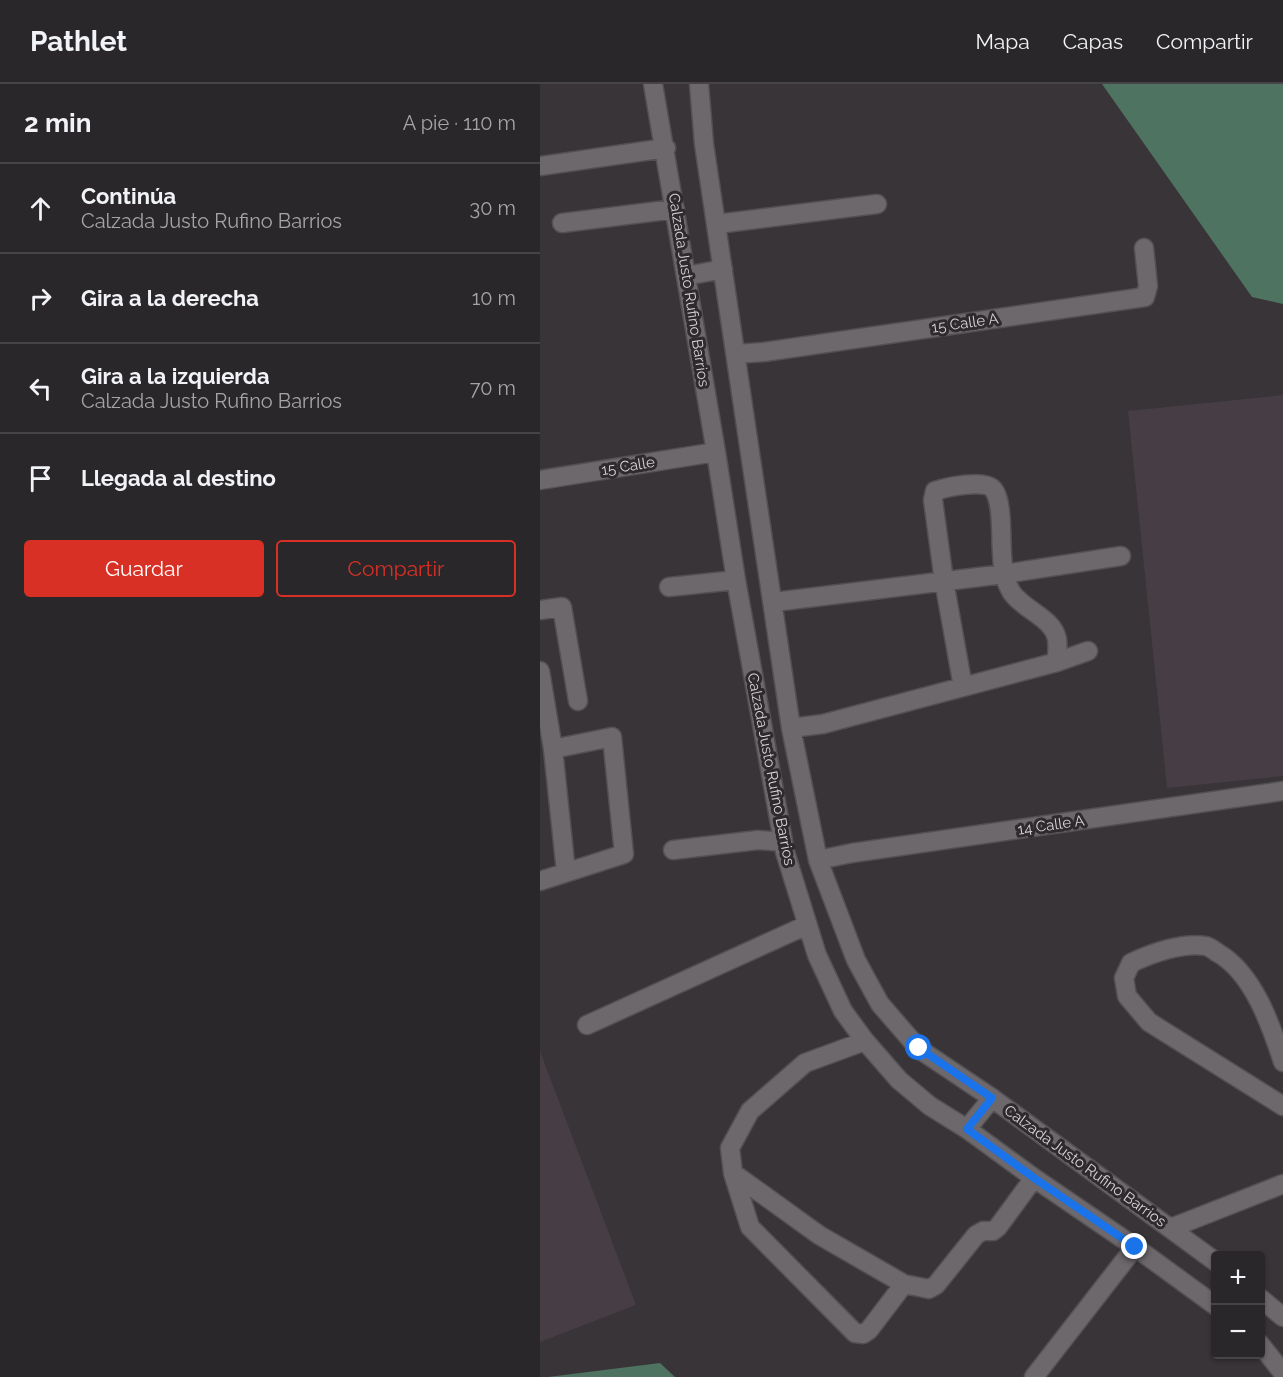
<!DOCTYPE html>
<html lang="es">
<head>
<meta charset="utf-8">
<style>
	body { margin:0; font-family:Raleway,sans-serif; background:#322f32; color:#f1f3f6 }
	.controls { position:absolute; right:18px; bottom:18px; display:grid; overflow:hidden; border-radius:6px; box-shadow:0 2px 4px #0004 }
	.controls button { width:54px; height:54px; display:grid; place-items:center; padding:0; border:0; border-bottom:2px solid #464447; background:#2a272a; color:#f1f3f6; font:30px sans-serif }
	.stop { position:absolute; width:18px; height:18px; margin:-14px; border:4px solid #1a73e8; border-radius:50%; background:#fff }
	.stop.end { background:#1a73e8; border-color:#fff; box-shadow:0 2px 6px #0008 }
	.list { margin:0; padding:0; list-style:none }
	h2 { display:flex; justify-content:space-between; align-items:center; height:78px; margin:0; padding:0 24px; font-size:26px }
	h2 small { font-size:20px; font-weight:400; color:#a5a5a8 }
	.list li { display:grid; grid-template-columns:39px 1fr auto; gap:18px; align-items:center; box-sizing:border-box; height:90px; padding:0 24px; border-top:2px solid #464447 }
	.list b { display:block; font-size:22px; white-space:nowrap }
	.list p { margin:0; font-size:20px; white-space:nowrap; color:#a5a5a8 }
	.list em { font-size:20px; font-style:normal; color:#a5a5a8 }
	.actions { display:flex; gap:12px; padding:18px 24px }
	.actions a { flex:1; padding:14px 0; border:2px solid #d93025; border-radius:6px; text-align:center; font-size:21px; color:#d93025 }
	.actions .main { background:#d93025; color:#fff }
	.icon { flex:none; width:33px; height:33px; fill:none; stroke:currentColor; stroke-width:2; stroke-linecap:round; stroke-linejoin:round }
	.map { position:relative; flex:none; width:743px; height:1293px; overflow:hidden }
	header { display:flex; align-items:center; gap:36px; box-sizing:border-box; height:84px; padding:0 30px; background:#2a272a; border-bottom:2px solid #464447 }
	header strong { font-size:28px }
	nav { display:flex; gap:33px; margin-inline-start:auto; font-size:21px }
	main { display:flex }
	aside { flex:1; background:#2a272a }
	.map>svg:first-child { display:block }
	.built { fill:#463d45 }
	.forest { fill:#4e7360 }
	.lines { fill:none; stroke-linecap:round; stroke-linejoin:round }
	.minor-casing { stroke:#525052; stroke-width:21 }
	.minor { stroke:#6d686c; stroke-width:18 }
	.route { stroke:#1a73e8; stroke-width:8 }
	.labels { text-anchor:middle; stroke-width:6; stroke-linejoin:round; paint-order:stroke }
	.street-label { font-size:15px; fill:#d6d4d6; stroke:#2e2a2e }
</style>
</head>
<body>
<header>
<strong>Pathlet</strong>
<nav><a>Mapa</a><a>Capas</a><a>Compartir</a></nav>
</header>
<main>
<aside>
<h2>2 min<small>A pie · 110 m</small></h2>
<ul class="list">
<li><svg class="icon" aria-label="ahead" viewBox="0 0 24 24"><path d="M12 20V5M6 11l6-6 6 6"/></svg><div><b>Continúa</b><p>Calzada Justo Rufino Barrios</p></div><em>30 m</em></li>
<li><svg class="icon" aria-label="right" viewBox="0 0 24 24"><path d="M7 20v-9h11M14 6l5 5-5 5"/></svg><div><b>Gira a la derecha</b></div><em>10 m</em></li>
<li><svg class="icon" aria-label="left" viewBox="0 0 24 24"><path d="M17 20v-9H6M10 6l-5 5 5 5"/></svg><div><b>Gira a la izquierda</b><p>Calzada Justo Rufino Barrios</p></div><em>70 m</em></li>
<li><svg class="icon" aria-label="arrive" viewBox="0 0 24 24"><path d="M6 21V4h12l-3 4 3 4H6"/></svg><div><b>Llegada al destino</b></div></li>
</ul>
<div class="actions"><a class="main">Guardar</a><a>Compartir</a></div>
</aside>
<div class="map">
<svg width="743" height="1293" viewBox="0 0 743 1293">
	<rect width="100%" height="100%" fill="#383438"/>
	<path class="built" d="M743,311v381l-116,12 -39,-377z
		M0,967l96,254 -96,37z"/>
	<path class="forest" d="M562,0h181v220l-31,-7z
		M120,1279l15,14h-127z"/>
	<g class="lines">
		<defs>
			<path id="minor" d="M113,0l63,368 20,128 49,272 32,103 26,56 22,30 34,39 31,26 37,23 67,49 101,69 81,59
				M159,0l5,60 87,584 27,132 38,100 24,44 39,45 73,49 224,164
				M0,82l126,-18
				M22,139l113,-14
				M177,140l160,-20
				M146,192l37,-7
				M196,270l28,-2 381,-55 3,-11 -4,-38
				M0,396l176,-28
				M129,503l67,-7
				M234,518l230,-28 117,-18
				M0,526l22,-3 16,94
				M0,587l13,78 13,123
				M423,603l-19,-106 -11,-81 2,-9c12,-4 50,-12 58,-2 13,15 5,68 12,87 1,5 4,12 7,17 12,17 41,25 45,46 1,7 0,16 0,23
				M251,644l32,-4 234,-62 31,-11
				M133,766l85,-10 25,2
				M278,776l34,-7 431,-62
				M0,797l84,-27 -12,-117 -59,12
				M47,941l220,-100
				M325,957l-60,22 -55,48 -20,37 3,25 17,54 105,106 8,1 6,-4 35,-46 25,5 7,-4 40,-50 7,-4h10l5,-4 36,-49
				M743,978c-12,-37 -30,-89 -65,-109 -3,-2 -8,-6 -12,-7 -23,-4 -54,7 -75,17l-7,15 3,18 22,26 134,84
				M427,1045l25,-31
				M193,1089l86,62 85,49
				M631,1144l112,-44
				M720,1214l23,19
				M720,1260l23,29
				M494,1293l101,-130"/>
		</defs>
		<use href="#minor" class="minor-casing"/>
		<use href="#minor" class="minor"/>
	</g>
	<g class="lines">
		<path class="route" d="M379,964l73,50 -25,31 67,49 101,69"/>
	</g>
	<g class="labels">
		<g class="street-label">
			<text transform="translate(149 206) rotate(81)" y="5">Calzada Justo Rufino Barrios</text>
			<text transform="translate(425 239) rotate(-8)" y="5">15 Calle A</text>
			<text transform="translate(88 382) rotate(-9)" y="5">15 Calle</text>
			<text transform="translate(231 685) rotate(79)" y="5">Calzada Justo Rufino Barrios</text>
			<text transform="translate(511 741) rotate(-8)" y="5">14 Calle A</text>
			<text transform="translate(545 1082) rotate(36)" y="5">Calzada Justo Rufino Barrios</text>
		</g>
	</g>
</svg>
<div class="controls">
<button>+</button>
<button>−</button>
</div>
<div class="stop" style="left:379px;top:964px"></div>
<div class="stop end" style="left:595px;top:1163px"></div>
</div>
</main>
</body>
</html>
